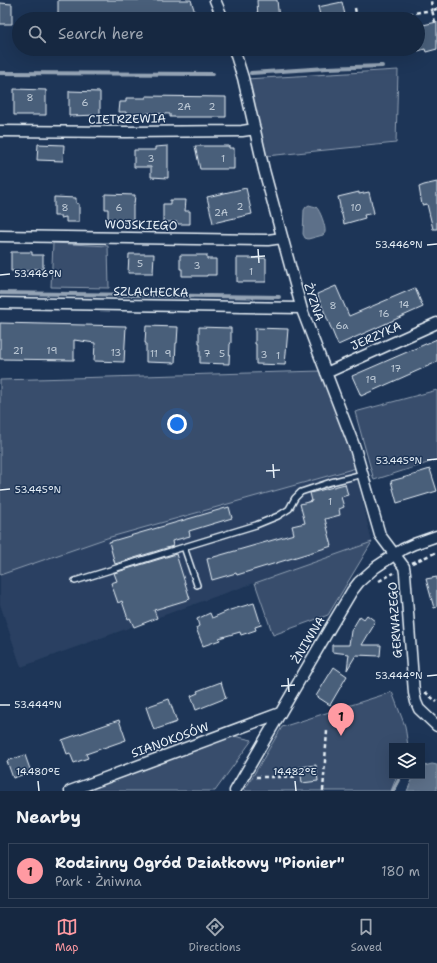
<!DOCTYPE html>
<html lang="en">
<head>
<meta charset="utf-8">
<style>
	body { margin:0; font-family:"Shantell Sans",sans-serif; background:#1f3048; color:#f1f3f6 }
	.controls { position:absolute; right:12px; bottom:12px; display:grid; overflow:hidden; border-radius:0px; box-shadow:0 4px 16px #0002 }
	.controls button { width:36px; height:36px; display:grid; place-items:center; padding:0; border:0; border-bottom:1px solid #35445a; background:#162841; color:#f1f3f6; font:20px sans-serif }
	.you { position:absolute; left:177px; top:424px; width:14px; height:14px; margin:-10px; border:3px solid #fff; border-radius:50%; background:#1a73e8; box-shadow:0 0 0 6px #1a73e833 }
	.badge { display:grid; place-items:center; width:26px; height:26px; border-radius:50%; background:#ff9aa2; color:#111; font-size:13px; font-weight:700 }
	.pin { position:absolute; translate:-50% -33px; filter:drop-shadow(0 1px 2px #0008) }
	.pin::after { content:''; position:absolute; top:21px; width:14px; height:12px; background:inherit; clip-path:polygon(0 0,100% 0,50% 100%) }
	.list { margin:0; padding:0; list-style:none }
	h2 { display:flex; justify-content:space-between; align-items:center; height:52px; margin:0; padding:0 16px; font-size:17px }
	h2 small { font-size:13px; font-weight:400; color:#9ea6b1 }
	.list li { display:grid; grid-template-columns:26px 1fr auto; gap:12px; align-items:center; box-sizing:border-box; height:56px; margin:0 8px 8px; padding:0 8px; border:1px solid #35445a; border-radius:0px }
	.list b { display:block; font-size:15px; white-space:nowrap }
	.list p { margin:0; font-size:13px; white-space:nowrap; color:#9ea6b1 }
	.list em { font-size:13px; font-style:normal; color:#9ea6b1 }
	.icon { flex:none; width:22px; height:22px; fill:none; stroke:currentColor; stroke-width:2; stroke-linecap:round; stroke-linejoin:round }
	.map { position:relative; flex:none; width:437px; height:791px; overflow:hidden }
	.search { position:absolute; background:#162841; box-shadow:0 4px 16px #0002; left:12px; right:12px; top:12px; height:44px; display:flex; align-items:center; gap:10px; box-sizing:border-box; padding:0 14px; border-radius:22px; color:#9ea6b1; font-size:15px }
	.sheet { height:116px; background:#162841 }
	nav { display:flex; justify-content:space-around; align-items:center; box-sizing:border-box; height:56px; border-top:1px solid #35445a; background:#162841; font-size:11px; color:#9ea6b1 }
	nav a { display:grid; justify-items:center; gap:2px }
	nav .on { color:#ff9aa2 }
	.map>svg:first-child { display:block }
	.built { fill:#2a4162 }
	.green { fill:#374d6c; stroke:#909fb2 }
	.water { fill:#5d7089; stroke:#95a4b5 }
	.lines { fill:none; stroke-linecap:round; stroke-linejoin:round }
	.stream { stroke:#95a4b5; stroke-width:4 }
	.building { fill:#495e7a; stroke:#e8f1f8 }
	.service-casing { stroke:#e8f1f8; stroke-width:8 }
	.minor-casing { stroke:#e8f1f8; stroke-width:13 }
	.path { stroke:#e8f1f8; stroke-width:2.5; stroke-dasharray:4 3; stroke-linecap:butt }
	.service { stroke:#1d3557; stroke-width:5 }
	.minor { stroke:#1d3557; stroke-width:10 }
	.ticks { fill:none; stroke:#e8f1f8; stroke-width:1.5 }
	.labels { text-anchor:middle; stroke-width:3; stroke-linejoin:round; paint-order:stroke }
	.number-label { font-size:10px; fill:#c0ccd8 }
	.street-label { font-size:12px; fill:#e8f1f8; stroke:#1d3557 }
	.ticks-label { font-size:10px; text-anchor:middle; fill:#e8f1f8; stroke:#1d3557; stroke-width:3; stroke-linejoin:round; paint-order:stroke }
</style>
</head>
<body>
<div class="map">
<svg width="437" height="791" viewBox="0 0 437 791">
	<rect width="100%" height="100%" fill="#1d3557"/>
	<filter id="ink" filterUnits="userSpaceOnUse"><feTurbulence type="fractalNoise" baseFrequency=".025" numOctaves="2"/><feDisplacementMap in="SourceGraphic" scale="8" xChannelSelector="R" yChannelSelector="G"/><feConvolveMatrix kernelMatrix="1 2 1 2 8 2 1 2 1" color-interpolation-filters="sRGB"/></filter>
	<g filter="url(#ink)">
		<path class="built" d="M356,468l11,53 5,21 -158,55 -193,70 -21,-63v-29l107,-37z"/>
		<path class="green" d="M398,70l-2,73 -130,13 -20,-77z
			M53,243l55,3 1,42 -58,-1z
			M321,371l35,97 -249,70 -107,37v-195z
			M437,390v70l-63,20 -19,-68z
			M372,542l-44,73 -55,20 -18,-52z
			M392,692l13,34 3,20h-16v30h5l-6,15h-147l38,-64z
			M234,736l18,4 -37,51h-129z"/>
		<path class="water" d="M309,205c3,1 4,1 7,2 4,3 10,20 9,25 0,1 -1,2 -2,3l-15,4 -3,-1 -2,-4 1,-24 2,-3z
			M432,764l5,1v26h-30l7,-15h8v-8l2,-2z"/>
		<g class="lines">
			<path class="stream" d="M0,73l213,1
				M251,73l76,-5 55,-2
				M0,293l279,4
				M393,791l6,-11"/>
		</g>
		<path class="building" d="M58,0h133l6,19h-22v-2l-117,1z
			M257,0h20l2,19h-21z
			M342,2l4,17h-25l-3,-12z
			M0,3l12,1v20h-12z
			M437,22v27l-11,3 -1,-3 -7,2v-25z
			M14,89l32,1v25h-32z
			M69,91l31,1v23l-31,1z
			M146,96l80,1v20h-56v-3l-23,-1v3h-21v-4h-7l1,-10h6v-4h20z
			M38,144l26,1 -1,16 -26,-1z
			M168,146v32l-17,-1v-10h-17v-17h21v-3z
			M195,146h34v2h5v21h-34z
			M437,182v47h-4l-6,-25 -5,1 -3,-18 5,-2z
			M246,188l6,26 -39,9 -6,-26z
			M359,192v2l10,-2 5,21 -10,2 1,3 -21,6 -2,-9 -2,-4v-5l-2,-9z
			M105,194l30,1 -1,10h-1v18h-13l1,-3h-13v-11h-3z
			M54,197l22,1v5l3,1v18h-13v-5l-5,1v-2h-7z
			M170,200h16l-1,11h5v13h-13v-2h-14v-18h7z
			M11,252h21v3h11v14h-11l-1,2h-7l-3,3 -3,-3h-7z
			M129,254h25l-1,19h-25z
			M180,255h27v4h9v16h-9v1h-25v-7h-2z
			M237,258h29v24h-29z
			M336,286l13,30 66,-28 8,19 -85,38 -21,-51z
			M0,323l126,3 -2,36 -30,-1 1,-18 -21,-3v20l-74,-1z
			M146,326l32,1 -1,16h-1l-1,20 -29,-1v-19h-1z
			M199,327l32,1v15l-1,1 -1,20 -29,-1v-20h-1z
			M255,328l33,1 -3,36 -29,-1v-20h-1z
			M437,339v23l-76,34 -9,-20z
			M430,469l7,22 -40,12 -6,-22 26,-7v-1z
			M345,484l3,11 -7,2 3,10 -5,2 1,6 -15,4 7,27 -95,29 -1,-2 -24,7 -5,-21 87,-25 -2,-8 13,-3 -5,-19 12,-3 -2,-8z
			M229,507l3,11 -43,13 1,5 -18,5 1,5 -58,18 -6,-22z
			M176,554l14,45 -36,11 3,8 -23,9 -4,-9 -2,1 -6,-18 -4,2 -7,-20 6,-2 -3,-8z
			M437,577v30l-3,1 -8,-29z
			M254,603l7,22 -6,2 1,3 -15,5 -1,-3 -21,6 1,2 -17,6 -7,-18 3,-2 -2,-7 13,-6 2,5 18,-8z
			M367,615l8,6 -2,3 1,1 -12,20h19l-1,11 -24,-1 -9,15 2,-16 -17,-2v-7h17l2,-14 9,-15 4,3z
			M334,667l13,9 -17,29 -14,-9z
			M221,682l5,16 -30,12 -5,-14 7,-3 -1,-2z
			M169,699l8,23 -23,8 -8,-23z
			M119,720l7,20 -40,14 2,4 -14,5 -4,-10 -3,1 -5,-14z
			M25,755l6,17 -18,6 -6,-17z
			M316,765l2,16 -16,2 -2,-16z"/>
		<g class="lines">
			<defs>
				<path id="service" d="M75,581l109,-34
					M197,585l-13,-38 72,-22 22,-9 11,-7 6,-11 6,-6 30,-10 32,-8"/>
				<path id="minor" d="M215,0l8,19
					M234,49l9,29 21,92 38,140 53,138 25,87 24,32 1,6 9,120 2,9 3,7 18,17
					M0,131l125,1 117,-1 13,-2
					M0,236l268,4 14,-2
					M0,303l301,5
					M326,373l111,-50
					M70,791l210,-78
					M235,791l95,-163 22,-37 7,-9 17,-15 27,-18 11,-5 23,-8"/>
			</defs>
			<use href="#service" class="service-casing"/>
			<use href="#minor" class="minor-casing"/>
			<path class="path" d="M355,8l2,11
				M389,19l3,-2 40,-7 -1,-10
				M435,22l-3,-12 5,-1
				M412,563l25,-11
				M379,581l15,-8
				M425,692l12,10
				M256,777h40
				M323,791l4,-60"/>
			<use href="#service" class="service"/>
			<use href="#minor" class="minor"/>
		</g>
	</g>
	<path class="ticks" d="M427,245l10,-1M258,249l1,14M251,257l14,-1M0,275l10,-1M427,460l10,-1M273,464l1,14M266,471l14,-1M0,490l10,-1M427,676l10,-1M288,678l1,14M281,686l14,-1M0,705h10M38,781l1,10M295,781l1,10"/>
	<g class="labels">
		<g class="number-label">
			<text x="30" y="101">8</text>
			<text x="85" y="106">6</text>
			<text x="184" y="110">2A</text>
			<text x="212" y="110">2</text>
			<text x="151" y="162">3</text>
			<text x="223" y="162">1</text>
			<text x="240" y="210">2</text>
			<text x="65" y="211">8</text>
			<text x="119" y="211">6</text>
			<text x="356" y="211">10</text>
			<text x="221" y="216">2A</text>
			<text x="140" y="267">5</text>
			<text x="197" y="269">3</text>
			<text x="251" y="275">1</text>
			<text x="404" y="308">14</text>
			<text x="333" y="309">8</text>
			<text x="384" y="317">16</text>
			<text x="342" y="329">6a</text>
			<text x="18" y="354">21</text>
			<text x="52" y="354">19</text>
			<text x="116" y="356">13</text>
			<text x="154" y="357">11</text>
			<text x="168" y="357">9</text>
			<text x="207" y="357">7</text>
			<text x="222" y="357">5</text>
			<text x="264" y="358">3</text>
			<text x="278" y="359">1</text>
			<text x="396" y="372">17</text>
			<text x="371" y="383">19</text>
			<text x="330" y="505">1</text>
		</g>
		<g class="street-label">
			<text transform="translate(127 119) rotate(-1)" y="4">CIETRZEWIA</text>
			<text transform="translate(141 225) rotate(1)" y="4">WOJSKIEGO</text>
			<text transform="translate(151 292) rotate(1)" y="4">SZLACHECKA</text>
			<text transform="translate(314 302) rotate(72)" y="4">ŻYZNA</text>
			<text transform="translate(376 336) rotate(-24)" y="4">JERZYKA</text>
			<text transform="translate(395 620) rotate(-94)" y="4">GERWAZEGO</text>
			<text transform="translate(308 640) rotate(-59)" y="4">ŻNIWNA</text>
			<text transform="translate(170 740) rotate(-20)" y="4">SIANOKOSÓW</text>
		</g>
	</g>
	<g class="ticks-label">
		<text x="399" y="248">53.446°N</text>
		<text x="38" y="277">53.446°N</text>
		<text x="399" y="464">53.445°N</text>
		<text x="38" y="493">53.445°N</text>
		<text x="399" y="679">53.444°N</text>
		<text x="38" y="708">53.444°N</text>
		<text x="38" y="775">14.480°E</text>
		<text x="295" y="775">14.482°E</text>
	</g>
</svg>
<div class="controls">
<button><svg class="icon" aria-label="layers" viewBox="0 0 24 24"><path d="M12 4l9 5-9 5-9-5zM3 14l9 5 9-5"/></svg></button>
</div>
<div class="you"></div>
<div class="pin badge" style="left:341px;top:736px">1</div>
<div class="search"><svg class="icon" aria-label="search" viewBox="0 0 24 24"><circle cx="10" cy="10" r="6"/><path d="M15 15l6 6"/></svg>Search here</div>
</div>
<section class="sheet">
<h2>Nearby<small></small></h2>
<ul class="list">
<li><span class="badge">1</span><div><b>Rodzinny Ogród Działkowy &quot;Pionier&quot;</b><p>Park · Żniwna</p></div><em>180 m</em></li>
</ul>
</section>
<nav>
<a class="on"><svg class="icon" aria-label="map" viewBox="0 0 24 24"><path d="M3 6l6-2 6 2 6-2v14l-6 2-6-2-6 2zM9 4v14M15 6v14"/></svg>Map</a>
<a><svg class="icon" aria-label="directions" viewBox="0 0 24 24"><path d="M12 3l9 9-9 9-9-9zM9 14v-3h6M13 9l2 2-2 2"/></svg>Directions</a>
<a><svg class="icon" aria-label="saved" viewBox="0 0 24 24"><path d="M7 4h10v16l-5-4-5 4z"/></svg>Saved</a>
</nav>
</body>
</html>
